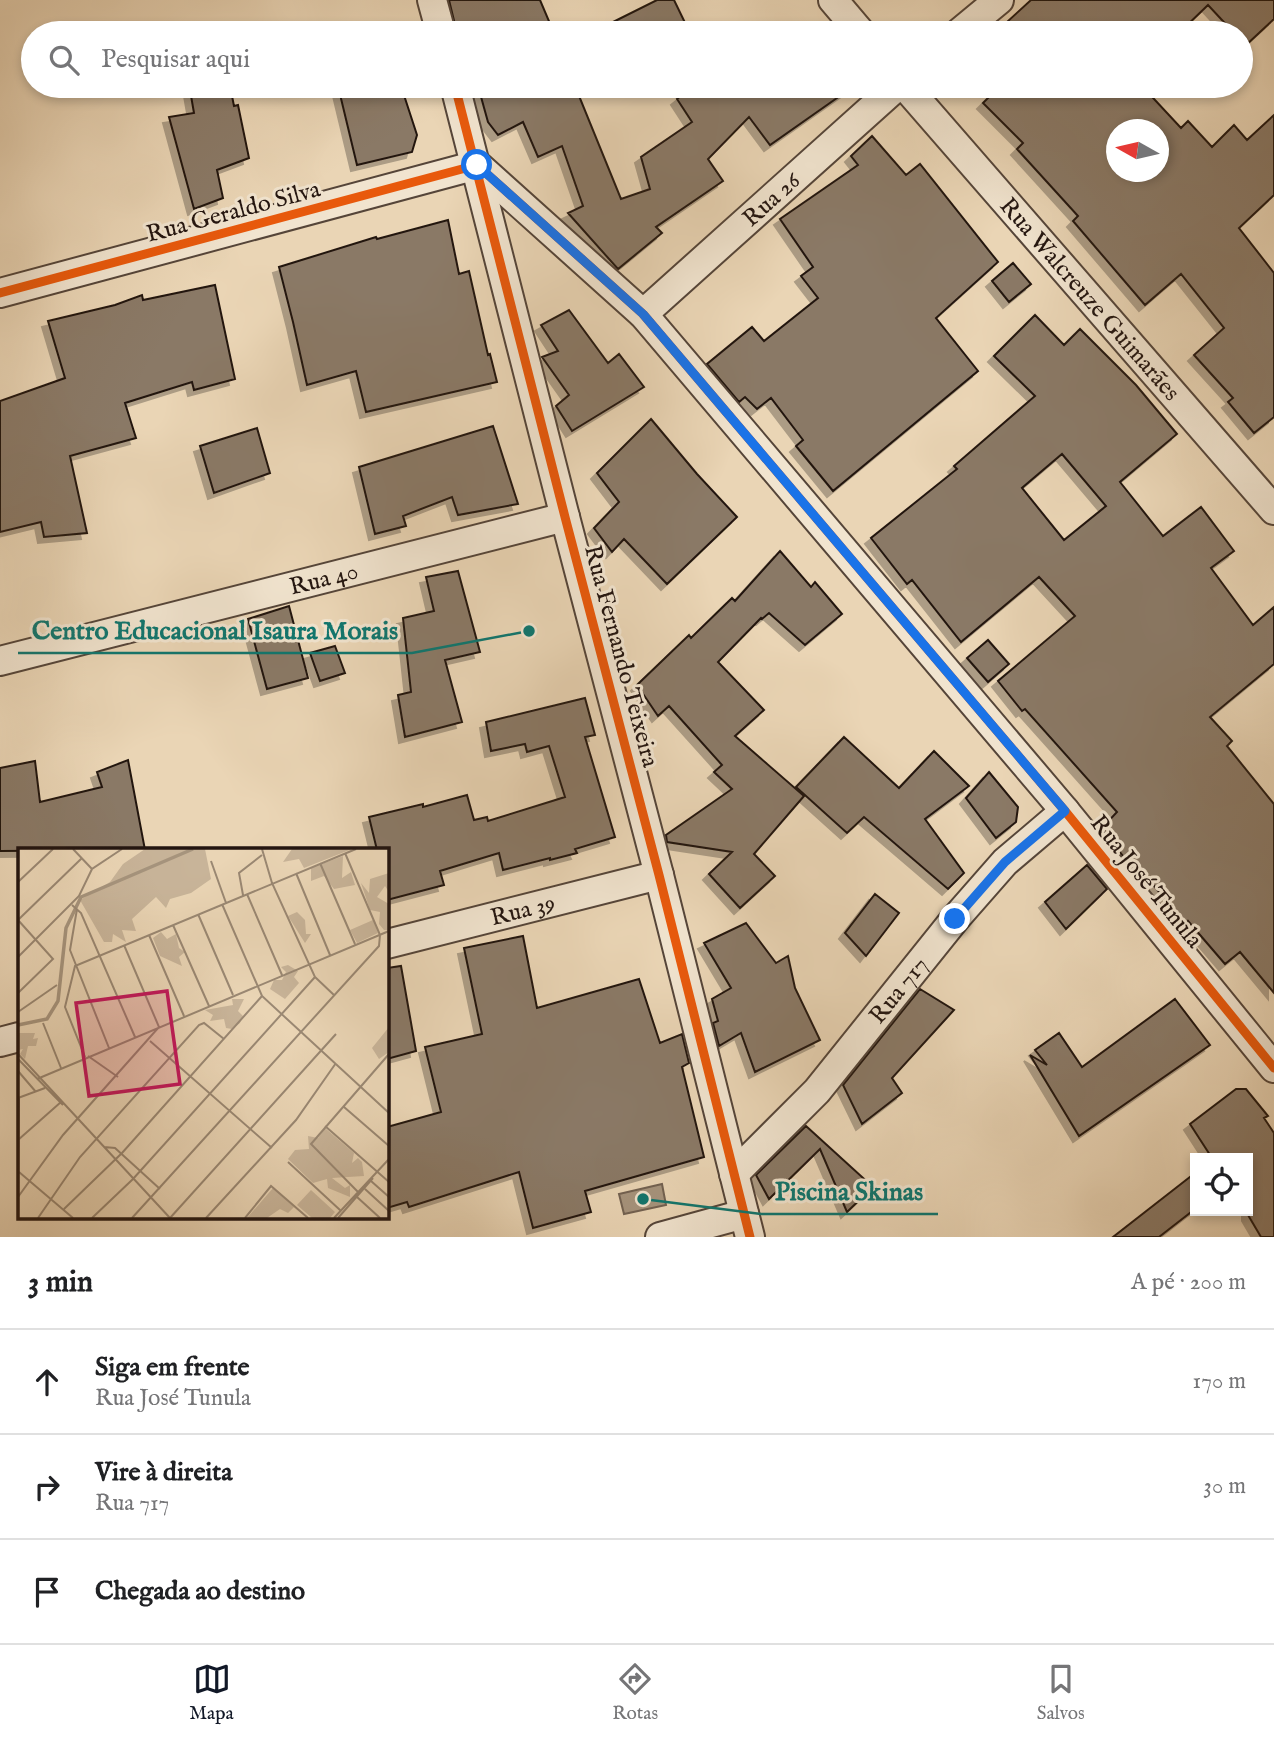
<!DOCTYPE html>
<html lang="pt">
<head>
<meta charset="utf-8">
<style>
	body { margin:0; font-family:"IM FELL English",serif; background:#f2f2f2; color:#202124 }
	.controls { position:absolute; right:21px; bottom:21px; display:grid; overflow:hidden; border-radius:0px; box-shadow:0 4px 10px #0003 }
	.controls button { width:63px; height:63px; display:grid; place-items:center; padding:0; border:0; border-bottom:2px solid #e0e0e0; background:#fff; color:#202124; font:35px sans-serif }
	.compass { position:absolute; left:1106px; top:119px; width:63px; height:63px; border-radius:50%; background:#fff; box-shadow:0 4px 10px #0003; rotate:278deg }
	.stop { position:absolute; width:21px; height:21px; margin:-16px; border:5px solid #1a73e8; border-radius:50%; background:#fff }
	.stop.end { background:#1a73e8; border-color:#fff; box-shadow:0 2px 7px #0008 }
	.list { margin:0; padding:0; list-style:none }
	h2 { display:flex; justify-content:space-between; align-items:center; height:91px; margin:0; padding:0 28px; font-size:30px }
	h2 small { font-size:23px; font-weight:400; color:#757577 }
	.list li { display:grid; grid-template-columns:46px 1fr auto; gap:21px; align-items:center; box-sizing:border-box; height:105px; padding:0 28px; border-top:2px solid #e0e0e0 }
	.list b { display:block; font-size:26px; white-space:nowrap }
	.list p { margin:0; font-size:23px; white-space:nowrap; color:#757577 }
	.list em { font-size:23px; font-style:normal; color:#757577 }
	.icon { flex:none; width:38px; height:38px; fill:none; stroke:currentColor; stroke-width:2; stroke-linecap:round; stroke-linejoin:round }
	.map { position:relative; flex:none; width:1274px; height:1237px; overflow:hidden }
	.search { position:absolute; background:#fff; box-shadow:0 4px 10px #0003; left:21px; right:21px; top:21px; height:77px; display:flex; align-items:center; gap:18px; box-sizing:border-box; padding:0 24px; border-radius:38px; color:#757577; font-size:26px }
	.sheet { height:406px; background:#fff }
	nav { display:flex; justify-content:space-around; align-items:center; box-sizing:border-box; height:98px; border-top:2px solid #e0e0e0; background:#fff; font-size:19px; color:#757577 }
	nav a { display:grid; justify-items:center; gap:4px }
	nav .on { color:#111827 }
	.map>svg:first-child { display:block }
	.water { fill:#a6947d; stroke:#726151; stroke-width:2 }
	.building { fill:#8a7966; stroke:#231510; stroke-width:2; fill-rule:evenodd; filter:url(#shadow) }
	.lines { fill:none; stroke-linecap:round; stroke-linejoin:round }
	.minor-casing { stroke:#554539; stroke-width:32 }
	.minor { stroke:#f1e4cf; stroke-width:28 }
	.cycleway-casing { stroke:#f1e4cf; stroke-width:13 }
	.cycleway { stroke:#e8590c; stroke-width:9 }
	.route { stroke:#1a73e8; stroke-width:9 }
	.labels { text-anchor:middle; stroke-width:6; stroke-linejoin:round; paint-order:stroke }
	.street-label { font-size:24px; fill:#231510; stroke:#f1e4cf }
	.inset-river { fill:none; stroke:#a6947d; stroke-width:3.5 }
	.inset-road { fill:none; stroke:#9a8873; stroke-width:2 }
	.view { fill:#c2185b; fill-opacity:0.15; stroke:#c2185b; stroke-width:3.5 }
	.inset-edge { fill:none; stroke:#231510; stroke-width:3.5 }
	.leader { fill:none; stroke:#0f766e; stroke-width:2.5 }
	.callout-dot { fill:#0f766e; stroke:#f1e4cf; stroke-width:2.5 }
	.callout-label { font-size:26px; text-anchor:middle; font-weight:bold; fill:#0f766e; stroke:#f1e4cf; stroke-width:6; stroke-linejoin:round; paint-order:stroke }
</style>
</head>
<body>
<div class="map">
<svg width="1274" height="1237" viewBox="0 0 1274 1237">
	<defs>
		<filter id="shadow"><feDropShadow dx="-6" dy="6" stdDeviation="0" flood-color="#0004"/></filter>
	</defs>
	<rect width="100%" height="100%" fill="#ead5b5"/>
	<filter id="stains"><feTurbulence type="fractalNoise" baseFrequency=".00286" numOctaves="4"/><feColorMatrix values="0 0 0 0 .2 0 0 0 0 .09 0 0 0 0 .02 0 0 0 .5 -.17"/></filter>
	<radialGradient id="worn" r=".72"><stop offset=".6" stop-color="#630" stop-opacity="0"/><stop offset="1" stop-color="#630" stop-opacity=".3"/></radialGradient>
	<path class="water" d="M662,1184l4,21 -42,9 -5,-20z"/>
	<path class="building" d="M449,0h91l14,33h-97z
		M657,0h17l16,33h-99z
		M1031,0h243v19l-29,27 -4,-5v-8h-7l-26,-28 -29,28h-184z
		M211,86h19l4,20 4,-1 11,53 -32,12 6,28 -29,11 -25,-92 25,-4 -4,-23z
		M338,86h63l16,49 -5,17 -55,13z
		M478,86h97l46,113 29,-10 -9,-32 51,-35 -15,-23 16,-13h161l-84,59 -21,-28 -41,42 15,22 -67,46 6,6 -44,36 -50,-56 15,-7 -21,-60 -24,11 -15,-35 -25,13 -10,-13z
		M1000,86h142l39,42 7,-7 24,26 22,-22 13,15 27,-25v80l-35,33 35,45v144l-20,16 -26,-31 5,-4 -39,-43 30,-27 -43,-54 -36,31 -72,-84 5,-5 -61,-67 6,-6 -40,-40zM1116,130h42v42h-42z
		M872,136l34,39 14,-11 78,98 -62,56 42,53 -145,120 -37,-45 7,-6 -32,-42 -14,11 -12,-12 -6,5 -32,-38 45,-37 12,14 54,-43 -17,-22 12,-9 -33,-48 78,-54 -7,-9z
		M448,220l11,54 10,-3 19,84 2,-1 7,28 -131,30 -10,-41 -49,14 -14,-63 -14,-55 97,-30 1,2z
		M1013,263l18,21 -22,18 -17,-21z
		M215,285l20,94 -41,11 -2,-8 -67,21 11,35 -66,18 17,77 -43,4 -3,-15 -41,10v-131l65,-23 -17,-57 67,-16 27,-10 1,5z
		M569,310l39,53 11,-9 25,33 -72,44 -16,-25 13,-11 -27,-38 16,-6 -17,-26z
		M1035,315l29,30 16,-16 56,56 41,49 -57,48 43,54 38,-29 33,44 -23,17 42,57 21,-18v57l-64,53 22,24 -5,5 47,58v189l-34,-41 -15,12 -37,-43 -2,3 -52,-62 -3,4 -30,-37 16,-17 -92,-103 -3,2 -24,-30 77,-65 -36,-39 -78,65 -49,-62 -5,4 -36,-46 86,-69 -3,-3 81,-70 -41,-40zM1062,454l44,52 -42,34 -42,-52z
		M651,419l46,55 40,43 -70,67 -43,-45 -12,13 -18,-24 25,-26 -22,-29z
		M493,426l25,78 -60,11 -6,-18 -49,19 3,10 -31,8 -16,-67z
		M257,428l13,45 -56,20 -14,-47z
		M780,551l31,36 4,-5 27,32 -37,31 -36,-32 -7,6 -1,-1 -43,44 46,48 -29,26 69,60 -50,58 21,22 -35,32 -31,-34 23,-22 -65,-10 -1,-7 66,-46 -18,-17 8,-7 -53,-59 -11,10 -21,-31 52,-50 2,3 41,-40 3,3z
		M458,571l22,81 -35,8 17,62 -57,15 -7,-42 13,-3 -8,-74 31,-7 -8,-34z
		M289,606l19,72 -41,11 -19,-70z
		M988,640l21,24 -21,18 -21,-24z
		M335,646l10,27 -25,8 -10,-28z
		M585,698l10,37 -10,2 30,100 -40,12 2,4 -27,7v-2l-47,12 -4,-17 -59,18 4,14 -57,15v-50h-10l-8,-33 54,-13v3l44,-12 7,25 13,-3 1,4 77,-24 -16,-51 -22,6 -2,-8 -34,7 -5,-29z
		M844,737l55,51 35,-37 35,35 -44,33 39,54 -16,16 -84,-72 -17,16 -51,-46z
		M128,760l17,90 -145,1v-83l35,-7 5,41 62,-15 -5,-15z
		M989,772l29,35 -2,15 -20,16 -30,-40z
		M1087,865l20,24 -41,40 -21,-27z
		M875,894l24,19 -33,43 -21,-23z
		M746,923l30,40 12,-7 7,32 25,52 -65,32 -14,-39 -22,13 -6,-23 5,-2 -6,-22 19,-11 -27,-45z
		M523,936l14,72 102,-29 21,64 22,-9 7,29 -7,4 22,90 -119,34 6,21 -58,16 -14,-56 -110,35 -2,-5 -20,6v-81l54,-15 -16,-65 57,-13 -18,-86z
		M401,966l15,85 -29,8v-91z
		M920,989l34,21 -62,68 10,15 -40,31 -19,-39z
		M1175,999l35,46 -131,91 -49,-81 17,10 -12,-15 24,-17 23,34z
		M1236,1089h10l22,27 -4,2 10,15v104h-13l-13,-22v-57h-36l-22,-34z
		M806,1126l67,61 -26,25 -27,-63 -51,50 -13,-24z
		M1195,1173v36l-36,28h-46z"/>
	<g class="lines">
		<defs>
			<g id="minor">
				<path d="M432,0l9,33"/>
				<path d="M833,0l28,33"/>
				<path d="M959,33l40,-33"/>
				<path d="M455,86l110,431 94,358 91,362"/>
				<path id="s1" d="M905,86l369,424"/>
				<path d="M0,293l477,-128 166,149 422,497 209,257"/>
				<path id="s2" d="M643,314l254,-228"/>
				<path id="s3" d="M0,661l565,-144"/>
				<path id="s4" d="M387,944l272,-69"/>
				<path d="M0,1042l19,-5"/>
				<path id="s5" d="M734,1174l83,-83 138,-172 50,-57 60,-51"/>
				<path d="M660,1237l84,-23"/>
			</g>
		</defs>
		<use href="#minor" class="minor-casing"/>
		<use href="#minor" class="minor"/>
		<defs>
			<path id="cycleway" d="M455,86l110,431 94,358 91,362
				M0,293l477,-128 166,149 422,497 209,257"/>
		</defs>
		<use href="#cycleway" class="cycleway-casing"/>
		<use href="#cycleway" class="cycleway"/>
	</g>
	<g class="lines">
		<path class="route" d="M477,165l166,149 422,497 -60,51 -50,57"/>
	</g>
	<g class="labels">
		<g class="street-label">
			<text dy="8" stroke="none"><textPath href="#s2" startOffset="172">Rua 26</textPath></text>
			<text transform="translate(233 211) rotate(-15)" y="8">Rua Geraldo Silva</text>
			<text dy="8" stroke="none"><textPath href="#s1" startOffset="282">Rua Walcreuze Guimarães</textPath></text>
			<text dy="8" stroke="none"><textPath href="#s3" startOffset="334">Rua 40</textPath></text>
			<text transform="translate(622 656) rotate(75)" y="8">Rua Fernando Teixeira</text>
			<text transform="translate(1147 881) rotate(51)" y="8">Rua José Tunula</text>
			<text dy="8" stroke="none"><textPath href="#s4" startOffset="140">Rua 39</textPath></text>
			<text dy="8" stroke="none"><textPath href="#s5" startOffset="247">Rua 717</textPath></text>
		</g>
	</g>
	<g transform="translate(18 848)">
		<rect width="371" height="371" fill="#ead5b5"/>
		<path d="M127,1h60l6,30 -20,14 -21,6 -4,9 -10,-11 -24,22 4,12 -14,-1 4,12 -13,-8 -1,8h-8l-24,-42 30,-18 13,-18zM274,1h60l-48,19 -5,-9 -16,3zM325,8l-1,22 9,-6 4,13 -21,4 -10,-13 -13,5v-13zM371,25v19l-4,-6 -8,11 12,7v26h-5l-5,-6 1,-12 -10,-2 -9,-27 8,10 1,-14zM279,64l8,8 1,14h5l-6,9 -17,-27zM355,72l5,13 -21,10 -7,-13zM143,84l6,7 9,-5 3,14 6,4 -6,5 3,9 -22,-10 -7,-18zM270,117l10,6 -4,6 5,6 -14,16 -15,-10 4,-9h8l4,-8 -5,-5zM214,151h12l-6,12 5,5 -3,7 -8,6 -6,-1 -2,-9 -14,2 3,-6 -8,-5 28,-5zM371,179v25l-10,7 -7,-11zM0,185h17l-2,6 5,-1 -2,8h-8l-3,13 -5,-5 3,-5 -5,1zM307,280l29,25 -2,10 6,-5 4,4 2,14 -32,2 13,10 5,-3v12l-22,-9 -1,-9 -14,4 -25,-24 7,-9 14,-1 -1,-13 10,2zM255,340l21,19 -6,6 -8,-4 -13,9h-20zM293,342l24,22 -5,6h-18l-15,-13z" fill="#c8b499"/>
		<path class="inset-river" d="M0,177l29,-6 11,-18 8,-73 15,-31 112,-48"/>
		<path class="inset-road" d="M55,1l19,20M193,13l15,42M302,15l35,81M278,25l34,82M0,34l35,-33M229,46l35,81M225,47l-4,-22 23,-18M204,56l40,92 127,117M54,57l9,8 54,124M59,61l-7,41 39,98M180,66l35,81M0,72l35,39 -35,34M0,72l64,-62M155,77l36,81M131,87l35,81M0,109l61,-61 13,-27 30,-20M297,129l20,19M0,164l39,-27M25,175l18,45M132,193l122,107M0,206l152,164M70,208l30,21M67,209l-20,-50 10,-41 281,-117M0,211l45,46M0,223l18,21M19,231l352,-148M0,250l27,-10M326,259l45,39M307,278l64,56M0,292l43,-38M86,299l11,1 45,41M270,314l52,48M1,324l54,46M353,333l18,16M347,341l24,22M340,344l-47,-48 78,-90M0,349l45,-62 96,-108 -35,-82M0,349l1,-99M339,349l23,21M46,361l58,-56 140,-157M20,370l42,-61 119,-132 5,-2 20,16M74,370l41,-39 182,-202 -43,-94 -10,-34M114,370l247,-272 1,-11 -35,-82M152,370l166,-184M188,370l90,-98 40,-57M227,370l26,-32 37,32M316,370l55,-59M320,370l35,-40"/>
		<path class="view" d="M149,143l13,93 -91,12 -13,-93z"/>
		<rect width="371" height="371" class="inset-edge"/>
	</g>
	<path class="leader" d="M529 631L412 653H18M643 1199L761 1214H938"/>
	<g class="callout-dot">
		<circle cx="529" cy="631" r="7"/>
		<circle cx="643" cy="1199" r="7"/>
	</g>
	<g class="callout-label">
		<text x="215" y="639">Centro Educacional Isaura Morais</text>
		<text x="849" y="1200">Piscina Skinas</text>
	</g>
	<rect width="100%" height="100%" filter="url(#stains)"/>
	<rect width="100%" height="100%" fill="url(#worn)"/>
</svg>
<div class="controls">
<button><svg class="icon" aria-label="locate" viewBox="0 0 24 24"><circle cx="12" cy="12" r="6"/><path d="M12 2v4M12 18v4M2 12h4M18 12h4"/></svg></button>
</div>
<svg class="compass" viewBox="-18 -18 36 36"><path d="M0-13l5 13h-10z" fill="#e53935"/><path d="M0 13l5-13h-10z" fill="#757577"/></svg>
<div class="stop" style="left:477px;top:165px"></div>
<div class="stop end" style="left:955px;top:919px"></div>
<div class="search"><svg class="icon" aria-label="search" viewBox="0 0 24 24"><circle cx="10" cy="10" r="6"/><path d="M15 15l6 6"/></svg>Pesquisar aqui</div>
</div>
<section class="sheet">
<h2>3 min<small>A pé · 200 m</small></h2>
<ul class="list">
<li><svg class="icon" aria-label="ahead" viewBox="0 0 24 24"><path d="M12 20V5M6 11l6-6 6 6"/></svg><div><b>Siga em frente</b><p>Rua José Tunula</p></div><em>170 m</em></li>
<li><svg class="icon" aria-label="right" viewBox="0 0 24 24"><path d="M7 20v-9h11M14 6l5 5-5 5"/></svg><div><b>Vire à direita</b><p>Rua 717</p></div><em>30 m</em></li>
<li><svg class="icon" aria-label="arrive" viewBox="0 0 24 24"><path d="M6 21V4h12l-3 4 3 4H6"/></svg><div><b>Chegada ao destino</b></div></li>
</ul>
</section>
<nav>
<a class="on"><svg class="icon" aria-label="map" viewBox="0 0 24 24"><path d="M3 6l6-2 6 2 6-2v14l-6 2-6-2-6 2zM9 4v14M15 6v14"/></svg>Mapa</a>
<a><svg class="icon" aria-label="directions" viewBox="0 0 24 24"><path d="M12 3l9 9-9 9-9-9zM9 14v-3h6M13 9l2 2-2 2"/></svg>Rotas</a>
<a><svg class="icon" aria-label="saved" viewBox="0 0 24 24"><path d="M7 4h10v16l-5-4-5 4z"/></svg>Salvos</a>
</nav>
</body>
</html>
